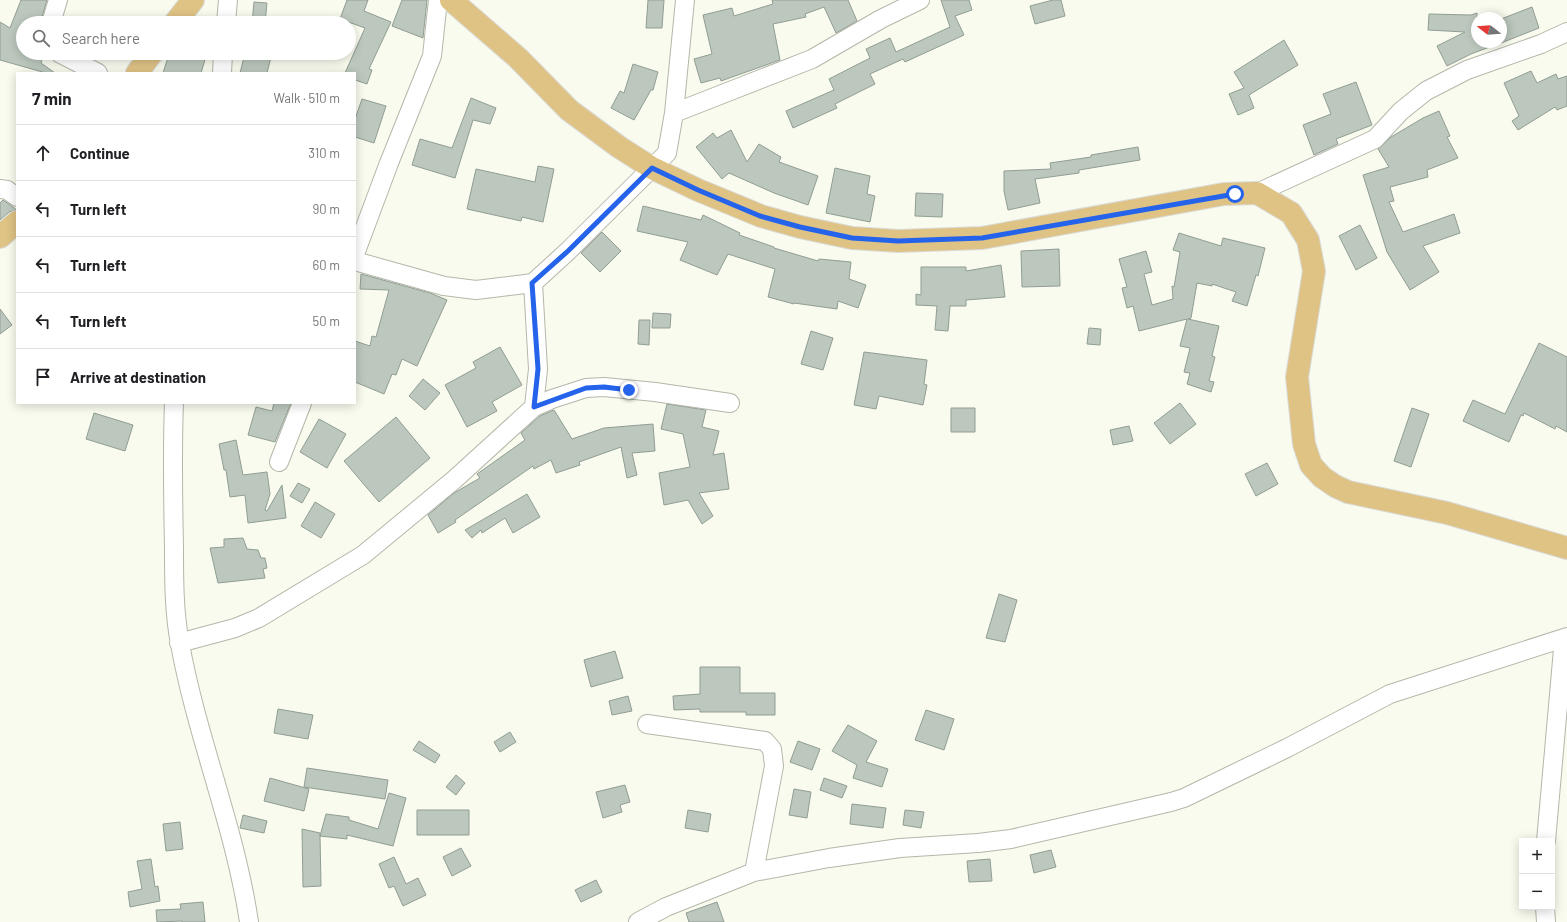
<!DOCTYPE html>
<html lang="en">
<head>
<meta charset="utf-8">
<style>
	body { margin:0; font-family:Barlow,sans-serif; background:#f2f2f2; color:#202124 }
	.controls { position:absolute; right:12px; bottom:12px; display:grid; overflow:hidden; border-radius:0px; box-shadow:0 2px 10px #0003 }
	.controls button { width:36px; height:36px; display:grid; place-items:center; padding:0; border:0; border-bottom:1px solid #e0e0e0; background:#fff; color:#202124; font:20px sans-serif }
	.compass { position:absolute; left:1471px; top:12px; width:36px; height:36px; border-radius:50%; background:#fff; box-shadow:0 2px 10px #0003; rotate:287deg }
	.stop { position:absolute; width:12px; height:12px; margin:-9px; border:3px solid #2563eb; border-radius:50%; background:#fff }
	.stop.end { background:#2563eb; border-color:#fff; box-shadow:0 1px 4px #0008 }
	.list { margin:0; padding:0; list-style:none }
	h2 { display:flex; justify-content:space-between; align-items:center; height:52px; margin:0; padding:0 16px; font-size:17px }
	h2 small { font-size:13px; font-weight:400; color:#757577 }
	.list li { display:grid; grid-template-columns:26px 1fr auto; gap:12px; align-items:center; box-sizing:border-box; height:56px; padding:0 16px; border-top:1px solid #e0e0e0 }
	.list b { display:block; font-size:15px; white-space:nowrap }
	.list em { font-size:13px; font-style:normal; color:#757577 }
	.icon { flex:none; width:22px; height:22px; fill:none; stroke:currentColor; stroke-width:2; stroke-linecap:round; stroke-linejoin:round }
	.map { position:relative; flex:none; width:1567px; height:922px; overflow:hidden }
	.search { position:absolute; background:#fff; box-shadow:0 2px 10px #0003; left:16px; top:16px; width:340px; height:44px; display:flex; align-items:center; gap:10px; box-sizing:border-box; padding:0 14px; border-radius:22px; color:#757577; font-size:15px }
	.panel { position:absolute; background:#fff; box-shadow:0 2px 10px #0003; left:16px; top:72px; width:340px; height:332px; border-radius:0px }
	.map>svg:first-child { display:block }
	.building { fill:#bcc8be; stroke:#919d94 }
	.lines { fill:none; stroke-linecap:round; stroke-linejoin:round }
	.minor-casing { stroke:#b4b7aa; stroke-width:20 }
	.major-casing { stroke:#dadad9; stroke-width:24 }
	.minor { stroke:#fff; stroke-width:18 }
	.major { stroke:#dfc385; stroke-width:22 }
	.route { stroke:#2563eb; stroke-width:5 }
</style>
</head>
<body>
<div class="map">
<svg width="1567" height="922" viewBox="0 0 1567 922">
	<rect width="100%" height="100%" fill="#f8fbed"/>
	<path class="building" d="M21,0h26l-7,23h-17v30h21l-3,10 14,10h-9l-46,-13v-38l10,6z
		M347,0h21l-4,11 27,11 -22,47 3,1 -5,14 -12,-4v-7h-10l20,-45 -25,-9z
		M402,0h25l-4,38 -31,-12z
		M648,0h16l-2,28h-16z
		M772,0h76l9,21 -21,12 -12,-26 -19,7 1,3 -33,7 7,36 -59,21 -1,-3 -19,5 -7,-24 18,-5 -9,-39 29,-7 2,8 39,-12z
		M941,0h28l3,10 -17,6 9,19 -59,27 -2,-3 -33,15 5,10 -40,20 2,4 -44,20 -7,-17 48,-21 -5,-11 41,-21 -4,-9 24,-11 6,14 54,-25z
		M1053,0h8l4,16 -30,8 -5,-18z
		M254,2l13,1 -2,20h-13z
		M1532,7l7,21 -38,15v-24z
		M1477,13v29l23,1 -29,11 -24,12 -10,-20 28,-14 -37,-2 1,-16 42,1z
		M1284,40l14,25 -49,30 5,13 -16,7 -9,-21 15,-6 -10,-16z
		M186,53h21l-6,20h-38l6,-19 15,5z
		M245,53h27l-5,20h-27z
		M633,64l25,8 -5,18h-2l-17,30 -23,-12 9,-17 4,2z
		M1531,71l6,12 19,-9 2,5 9,-3v30l-10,4 -2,-3 -37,23 -6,-9 7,-5 -15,-33z
		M1356,82l16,43 -36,14 2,5 -24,11 -11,-30 28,-11 -8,-20z
		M471,98l25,10 -6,16 -17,-4 -18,58 -43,-13 8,-26 32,9z
		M362,99l24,7 -12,37 -19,-6v-18z
		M1439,111l11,25 -3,1 11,21 -31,12 1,7 -38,10 4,14 -5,1 14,30 51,-18 6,19 -37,13 16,26 -29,18 -23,-38 -24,-77 26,-8 -11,-18 13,-12 32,-19z
		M731,130l16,32 12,-18 22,13 -2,5 39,14 -10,29 -34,-12 -45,-20 -7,6 -26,-32 17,-14 4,5z
		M1138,147l2,13 -61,10v3l-44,6 5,24 -32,7 -4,-19v-20l47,-2 -1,-6 41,-6v-2z
		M538,166l16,3 -11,53 -21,-5 -1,4 -54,-12 9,-40 59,13z
		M835,168l35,8 -3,18 8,2 -5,26 -44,-9z
		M916,193l27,1 -1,23 -27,-1z
		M3,200l14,10 -8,2 -9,8v-17z
		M643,206l58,14 2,-5 37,18 -1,2 35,12v1l44,13 1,-2 32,3 -2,17 17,6 -8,23 -20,-7 -1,8 -43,-6v1l-26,-7 7,-28 -47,-15 -11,21 -37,-15 8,-18 -51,-11z
		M1360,225l17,33 -21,12 -17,-34z
		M602,232l19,19 -21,21 -19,-19z
		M1179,233l42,13 2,-8 42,10 -7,28 -2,-1 -9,31 -15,-5 4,-9 -24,-8v2l-15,-3 -6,35 -3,1 31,7 -7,30 3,1 -6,24 5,1 -3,10 -24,-8 3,-11 -6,-1 6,-24 -10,-2 7,-27 -48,12 -6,-25 -6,2 -5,-20 5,-1 -8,-28 27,-8 6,21 -8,2 8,31 21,-6 -1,-13 2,1 6,-35 -7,-2z
		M1059,249l1,37 -38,1 -1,-36z
		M1001,265l4,32 -39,3v6h-16l-2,25 -13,-1 2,-24 -21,-1v-11l5,1v-28h45v4z
		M361,274l69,19 17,7 -30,66 -15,-7 -6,16 -4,-1 -8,20 -29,-12v-41l15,5 2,-10 4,1 13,-47 -29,-1z
		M0,309l12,16 -12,9z
		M653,313l18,1 -1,14h-18z
		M639,320h11l-1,25 -11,-1z
		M1089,328l12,1 -1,16 -13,-1z
		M811,331l22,7 -10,32 -22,-6z
		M1539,343l28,14v75l-11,-6 -1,3 -31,-16 -1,3 -2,-1 -12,27 -46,-21 10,-21 32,14z
		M500,347l22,38 -30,17 5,9 -30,16 -22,-42 31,-17 -3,-6z
		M864,352l63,8 -3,24 3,1 -4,20 -44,-9 -3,13 -22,-4z
		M423,379l17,14 -15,17 -16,-14z
		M274,403h17l-16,39 -27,-7 8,-28 16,4z
		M1180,403l16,21 -26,20 -16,-21z
		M667,404l39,6 -4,17 17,4 -6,24 11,-2 5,36 -30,4 14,23 -11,8 -14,-24 -24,5 -5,-32 31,-6 -7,-33 -22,-5z
		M951,408h24v24h-24z
		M1412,408l17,6 -18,53 -17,-6z
		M554,410l18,29 32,-11 49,-4 2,27 -23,2 5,22 -10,3 -6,-31 -42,15 1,3 -24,8 -5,-13 -17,9 -1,-3 -78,54 1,2 -18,11 -10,-18 26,-22 26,-15 -3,-4 48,-34 -4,-7 19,-17z
		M94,413l39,12 -8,26 -39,-12z
		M396,417l34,41 -51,44 -35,-41z
		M319,419l27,15 -19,34 -27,-16z
		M1129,426l4,15 -20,4 -3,-15z
		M236,440l7,35 24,-3 3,22 -5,16 2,1 15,-26 4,33 -38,5 -3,-28 -15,2 -4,-27h-2l-5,-26z
		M1267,463l11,21 -22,12 -11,-22z
		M298,483l12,6 -8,14 -12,-7z
		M527,494l13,23 -27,16 -8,-15 -23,15 -1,-3 -9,8 -7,-8z
		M315,502l20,12 -14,24 -20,-12z
		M243,538l4,11 11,1 3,8h4l2,10 -4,1 2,9 -47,5 -8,-35 14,-1v-8z
		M999,594l18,6 -12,42 -19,-4z
		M615,651l8,27 -32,9 -7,-27z
		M700,667h40v26h35v22h-29v-3h-46v-3l-26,1 -1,-14 27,-2z
		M628,696l4,15 -20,4 -3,-14z
		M278,709l35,6 -5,24 -34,-6z
		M926,710l28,9 -10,31 -29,-10z
		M848,725l29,16 -11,21 22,7 -6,18 -29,-9 4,-13 -25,-14z
		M510,732l6,10 -16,10 -6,-10z
		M419,741l21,14 -5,8 -22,-13z
		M798,741l22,8 -8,21 -22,-8z
		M307,768l81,12 -3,19 -81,-12z
		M456,775l9,8 -9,12 -10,-8z
		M270,778l39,11 -5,22 -40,-10z
		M824,778l23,8 -5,12 -22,-8z
		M625,785l5,17 -10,3 2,7 -19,6 -7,-26z
		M794,789l17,3 -4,26 -18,-3z
		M389,793l17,5 -13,48 -46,-11v4l-27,-3 1,50 -18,1 -1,-58 18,4v3l6,-22 23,3v3l29,9z
		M852,804l34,4 -3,20 -33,-4z
		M417,810h52v25h-52z
		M688,810l23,4 -3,18 -23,-4z
		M905,810l19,2 -3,16 -18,-3z
		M243,815l24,6 -3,12 -24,-5z
		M180,822l3,27 -17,2 -3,-27z
		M461,848l10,18 -19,10 -9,-19z
		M1051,850l5,17 -22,6 -4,-18z
		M394,857l12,27 12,-6 8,17 -23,11 -9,-20 -5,2 -10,-24z
		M151,859l4,28 3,-1 2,15 -30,6 -2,-15 14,-3 -5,-28z
		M990,859l2,22 -23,1 -2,-21z
		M596,880l6,12 -21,10 -6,-12z
		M203,902l2,20h-23v-1l-25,1 -1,-12 25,-1 -1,-5z
		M717,902l7,20h-35l-3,-9z"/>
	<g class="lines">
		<defs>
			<path id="minor" d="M51,23l7,-23
				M226,23l2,-23
				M59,53l39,20
				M222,73l1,-20
				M674,113l138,-54 69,-40 39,-19
				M0,189l7,1 10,7
				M1257,193l118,-54 26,-28 25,-20 41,-21 74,-26 26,-12
				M355,254l34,-91 43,-107 6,-56
				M355,261l89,25 32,4 57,-7 35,-32 99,-98 7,-40 11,-113
				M533,283l5,86 -4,38
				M174,403c-2,48 -1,96 0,145 0,32 0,64 6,96 17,94 55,183 69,278
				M279,462l23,-59
				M179,643l56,-15 24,-10 104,-63 92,-76 79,-72 18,-8 34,-11 18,-1 51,5 75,11
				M647,724l118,17 7,8 2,17 -20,106
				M1546,841l18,-203
				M1545,907l1,15
				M638,922l28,-15 88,-35 75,-14 71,-10 78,-5 33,-4 160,-37 13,-4 103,-50 103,-54 177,-57"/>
			<path id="major" d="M451,0l67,58 51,52 50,37 33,21 46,22 63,26 39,11 52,11 46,3 84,-3 242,-44 33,-1 34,20 17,27 6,31 -17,106 7,67 7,21 11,12 13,9 13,6 99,21 120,35
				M175,23l18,-23
				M137,73l15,-20
				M0,237l17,-15"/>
		</defs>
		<use href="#minor" class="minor-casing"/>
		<use href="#major" class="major-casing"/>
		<use href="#minor" class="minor"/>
		<use href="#major" class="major"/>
	</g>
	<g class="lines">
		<path class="route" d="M629,390l-25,-3 -18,1 -52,19 4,-38 -6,-86 36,-32 84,-83 46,22 62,26 40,11 52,11 46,3 84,-3 253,-44"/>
	</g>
</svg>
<div class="controls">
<button>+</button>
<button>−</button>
</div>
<svg class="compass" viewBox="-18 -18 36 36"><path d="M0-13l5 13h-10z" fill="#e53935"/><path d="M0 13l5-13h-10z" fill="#757577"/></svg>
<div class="stop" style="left:1235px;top:194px"></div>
<div class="stop end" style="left:629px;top:390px"></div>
<div class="search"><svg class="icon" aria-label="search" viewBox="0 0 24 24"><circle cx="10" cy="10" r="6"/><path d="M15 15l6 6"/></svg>Search here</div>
<section class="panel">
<h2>7 min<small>Walk · 510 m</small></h2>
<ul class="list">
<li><svg class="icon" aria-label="ahead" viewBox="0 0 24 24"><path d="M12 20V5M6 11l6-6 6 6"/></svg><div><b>Continue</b></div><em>310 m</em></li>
<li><svg class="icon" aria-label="left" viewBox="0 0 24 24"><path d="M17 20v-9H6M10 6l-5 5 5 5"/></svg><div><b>Turn left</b></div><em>90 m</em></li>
<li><svg class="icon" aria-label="left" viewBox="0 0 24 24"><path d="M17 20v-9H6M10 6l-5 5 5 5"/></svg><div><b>Turn left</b></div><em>60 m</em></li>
<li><svg class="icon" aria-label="left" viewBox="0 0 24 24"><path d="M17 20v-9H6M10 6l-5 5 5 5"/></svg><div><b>Turn left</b></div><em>50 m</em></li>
<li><svg class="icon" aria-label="arrive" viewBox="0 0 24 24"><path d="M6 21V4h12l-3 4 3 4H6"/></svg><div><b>Arrive at destination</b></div></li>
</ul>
</section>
</div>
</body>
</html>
